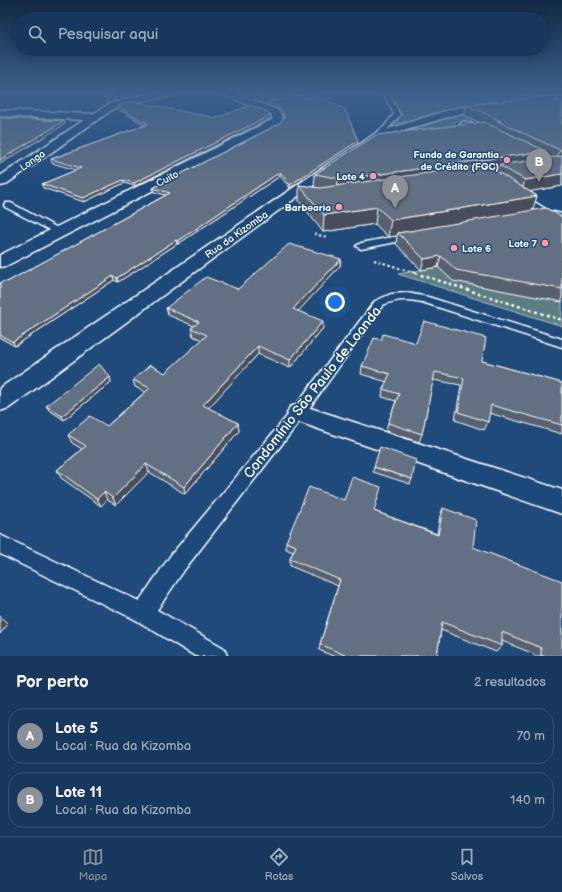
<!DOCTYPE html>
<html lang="pt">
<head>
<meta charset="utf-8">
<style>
	body { margin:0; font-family:"Balsamiq Sans",sans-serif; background:#244365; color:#f1f3f6 }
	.you { position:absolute; left:335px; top:302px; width:14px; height:14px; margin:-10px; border:3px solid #fff; border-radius:50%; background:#1a73e8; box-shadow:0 0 0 6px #1a73e833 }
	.badge { display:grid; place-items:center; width:26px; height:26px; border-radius:50%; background:#8c9099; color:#fff; font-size:13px; font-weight:700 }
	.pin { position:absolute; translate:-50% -33px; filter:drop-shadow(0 1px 2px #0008) }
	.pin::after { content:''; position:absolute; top:21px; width:14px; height:12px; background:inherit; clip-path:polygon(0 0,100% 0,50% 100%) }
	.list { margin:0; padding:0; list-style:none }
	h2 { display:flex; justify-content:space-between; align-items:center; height:52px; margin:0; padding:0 16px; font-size:17px }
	h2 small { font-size:13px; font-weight:400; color:#9eacbb }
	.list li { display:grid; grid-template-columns:26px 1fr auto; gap:12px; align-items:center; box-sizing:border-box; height:56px; margin:0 8px 8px; padding:0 8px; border:1px solid #365272; border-radius:16px }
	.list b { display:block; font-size:15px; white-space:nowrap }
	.list p { margin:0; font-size:13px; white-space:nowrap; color:#9eacbb }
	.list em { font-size:13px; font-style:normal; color:#9eacbb }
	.icon { flex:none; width:22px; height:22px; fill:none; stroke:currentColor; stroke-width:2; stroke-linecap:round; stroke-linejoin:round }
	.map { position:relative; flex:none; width:562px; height:656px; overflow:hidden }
	.search { position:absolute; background:#17385c; box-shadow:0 2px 10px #0003; left:12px; right:12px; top:12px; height:44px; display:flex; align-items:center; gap:10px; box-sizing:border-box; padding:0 14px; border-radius:22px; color:#9eacbb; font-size:15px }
	.sheet { height:180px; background:#17385c }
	nav { display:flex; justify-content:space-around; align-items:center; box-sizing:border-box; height:56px; border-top:1px solid #365272; background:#17385c; font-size:11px; color:#9eacbb }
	nav a { display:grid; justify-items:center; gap:2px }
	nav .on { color:#8c9099 }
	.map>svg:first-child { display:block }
	.green { fill:#5b7d82; stroke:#adbec0 }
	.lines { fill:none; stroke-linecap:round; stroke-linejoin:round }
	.service-casing { stroke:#fff; stroke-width:3 }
	.pedestrian-casing { stroke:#fff; stroke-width:3 }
	.minor-casing { stroke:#fff; stroke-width:3 }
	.secondary-casing { stroke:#fff; stroke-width:3 }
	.path-far1 { stroke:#fff; stroke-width:2; stroke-dasharray:2.5 2.5; stroke-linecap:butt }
	.path { stroke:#fff; stroke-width:2.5; stroke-dasharray:3 3; stroke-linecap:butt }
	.service { fill:#1f4a7a; fill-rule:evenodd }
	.pedestrian { fill:#1f4a7a; fill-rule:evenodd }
	.minor { fill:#1f4a7a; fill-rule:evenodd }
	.secondary { fill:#1f4a7a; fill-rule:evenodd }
	.wall { fill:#566071; stroke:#fff; fill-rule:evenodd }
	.shaded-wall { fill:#464e5c; stroke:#fff }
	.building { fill:#647083; stroke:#fff }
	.poi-dot { fill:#ff9aa2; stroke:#1f4a7a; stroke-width:1.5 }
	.labels { text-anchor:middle; stroke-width:3; stroke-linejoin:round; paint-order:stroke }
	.far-poi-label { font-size:10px; font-weight:bold; fill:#fff; stroke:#1f4a7a; text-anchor:end }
	.far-street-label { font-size:10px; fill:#fff; stroke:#1f4a7a }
	.near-street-label { font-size:14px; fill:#fff; stroke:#1f4a7a }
</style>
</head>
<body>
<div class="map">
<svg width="562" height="656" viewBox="0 0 562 656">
	<rect width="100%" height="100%" fill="#1f4a7a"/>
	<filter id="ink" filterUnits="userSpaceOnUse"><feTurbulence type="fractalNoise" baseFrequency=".025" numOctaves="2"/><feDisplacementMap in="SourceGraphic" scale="8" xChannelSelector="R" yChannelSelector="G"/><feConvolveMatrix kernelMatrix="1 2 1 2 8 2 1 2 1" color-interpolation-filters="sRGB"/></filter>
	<g filter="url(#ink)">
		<path class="green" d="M243,93h55l-36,7z
			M393,93h97l72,4 -97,9 -71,18c13,-11 7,-17 -4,-27z
			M492,108l-27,7 9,5 -17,1 -4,2 8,4 -74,13 49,-19z
			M510,264l52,19v43l-164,-52 40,-7 10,9z"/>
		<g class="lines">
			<defs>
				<path id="service" d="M383,93h6l-1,1 12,20c-6,10 -30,35 -41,33v-2l25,-18 10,-13z
					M521,93l41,1v2l-39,-2z
					M463,122l9,1 14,7 -3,2 -14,-6 -8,-1 -1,-1z
					M517,195h6l26,16 13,3v6l-19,-5 -26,-16z
					M5,203h6l54,29 -5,3 -3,-1 -52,-27 -1,-2z
					M413,233l5,3 -2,2 -55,11 -5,-3 5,-3z
					M407,293l21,4 134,42v8l-140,-45c-15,-3 -25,-3 -39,3l-80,112 -118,152 -28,41 67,38 3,8h-32l-59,-36 -136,-66v-19l139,66 32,-46 122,-146 82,-108 16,-7z"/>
				<path id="pedestrian" d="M298,404l264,86v24l-272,-95 -3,-6 3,-6z"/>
				<path id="minor" d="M155,93h21l-4,3 -39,6 -20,7 -108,76 -5,1v-10l84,-56 -84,-4v-6l93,4 14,-9 24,-8z
					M221,93h12l44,17 5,6 1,4 -5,6 -272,140 -6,1v-12l273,-136 -4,-5z"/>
				<path id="secondary" d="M495,102l3,1 2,2 -2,2 -44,8 -58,18 -41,24 -58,40 -288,211 -9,3v-23l347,-237 41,-22 64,-20z"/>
			</defs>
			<use href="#service" class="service-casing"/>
			<use href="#pedestrian" class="pedestrian-casing"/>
			<use href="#minor" class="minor-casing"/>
			<use href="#secondary" class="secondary-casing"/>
			<path class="path-far1" d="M314,234l13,3
				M374,260l44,14"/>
			<path class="path" d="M415,273l147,47"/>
			<use href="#service" class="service"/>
			<use href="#pedestrian" class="pedestrian"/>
			<use href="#minor" class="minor"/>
			<use href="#secondary" class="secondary"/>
		</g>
		<path class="wall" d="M253,93h8l-1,3z
			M301,95l56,49 -67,44 -10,-12 -102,68h-1l-59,38 -4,-2 -99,66 -15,-8v-55l7,-1 159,-87 -12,-3 -1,-4 126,-64 5,-5 -1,-3 -5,-7 -11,-4v-3z
			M562,95v91l-32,5 7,5 -5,14 30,7v85l-109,-21 -15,-14 -17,3 -25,-26 1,-8 -9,1 -13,-13 -52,8 -24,-31v-16l19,3 -4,-1 1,-13 165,-51 -16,-8 3,-10zM544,156l4,2 -4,1z
			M114,96l1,5 -7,2 -2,-1 -1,-5z
			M117,106l99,12 55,-3v3l-136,68 -11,-3 -40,19 -41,-14 -1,-4 34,-14 -24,-7 -1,-4 94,-34 -27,-16z
			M341,259l-1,7 -42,45 25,17 -33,40 -32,-14 -50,54 30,15 1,8 -54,63 -36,-22 -33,33 -9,-5 -6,6 -40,-28 -4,-8 25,-21 -10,-6 -4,-8 39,-9 38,-34 -10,-5 -2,-7 32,-7 37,-33 -9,-4 -2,-8 3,-2 -26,-11 -2,-7 72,-19z
			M381,340l101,21 62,17 18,5v51l-73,-21 -1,9 -4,8 -29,-10 6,-35 -28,-5 -11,54 -3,8 -33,-11 2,-8 8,-22 -14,-4 1,-8 4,-7 -26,-8 1,-8z
			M110,377l1,5 -47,38 -15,-10 -3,-4z
			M374,467l38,12 -2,5 -37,-12z
			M443,508l30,39 89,109h-28v-2l-32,-13v5l-6,6 -55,-22 -4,26h-104l-14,-6 1,-6 18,-58 -48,-20v-7l3,-7 -7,-3v-7l88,-31 63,23 3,-18z"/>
		<path class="shaded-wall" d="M114,96l1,5 -7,2 -1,-5z
			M560,96l-4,10 -1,-6z
			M271,115v3l-136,68 -1,-3z
			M64,121l1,3 -65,40v-4z
			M358,141l-1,3 -67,44v-3z
			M562,149v11l-7,1 5,-11z
			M546,151l-4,12 -43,2 -1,5 -161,23 1,-13z
			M280,172v4l-102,68v-3z
			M562,174v12l-41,7 4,-13z
			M123,180l1,3 -40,19 -1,-4z
			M537,196l-5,16 -134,21 -1,3 -9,1 3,-17z
			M377,207l-2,17 -52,8 1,-17z
			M176,240l1,4 -59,38 -1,-4z
			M441,256l-3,11 -17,3 3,-11z
			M341,259l-1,7 -47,51v-8z
			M113,276l1,4 -99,66 -2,-4z
			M323,321v7l-33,40v-8z
			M258,346v8l-54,59 -1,-8z
			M110,377l1,5 -47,38 -2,-4z
			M238,423l1,8 -54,63 -1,-7z
			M146,464l3,8 -33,33 -3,-7z
			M104,492l3,8 -6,6 -4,-7z
			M0,616l8,8 -8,10z"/>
		<path class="building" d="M106,94l8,2 -7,2 -2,-1z
			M301,95l7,3 9,-2 28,13 13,32 -68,44 -10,-13 -102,69 -2,-1 -59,38 -4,-2 -100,66 -13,-7v-52l4,-2 3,1 16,-9 147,-80 -17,-5 126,-64 5,-6 -1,-5 -5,-7 -11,-4z
			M562,95v2l-2,-1 -5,4 7,2v47l-2,1 -63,-29h4l-34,-16z
			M131,101l85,17 35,-13 17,7 3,3 -137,68 -11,-3 -40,18 -41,-14 39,-16 -30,-9 97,-35 -31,-18z
			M0,118l64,3 -64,39z
			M484,122l62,29 -208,29 -2,-2 -21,-4 61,-39z
			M562,156v18l-37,6 -26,-15z
			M486,165l51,31 -146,24 -14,-13 -53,8 -25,-30 21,3z
			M546,208l16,9v72l-106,-19 -15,-14 -17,3 -26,-26z
			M289,244l52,15 -48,50 30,12 -33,39 -32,-14 -55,59 35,18 -54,64 -38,-23 -33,34 -9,-6 -7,7 -40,-29 29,-24 -18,-11 22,-19 17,10 43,-38 -17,-8 17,-15 15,8 42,-38 -16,-7 8,-6 -33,-14 40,-31 32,12z
			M424,321l62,17 -4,23 62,17 18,5v42l-71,-20 -3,17 -30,-10 6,-34 -29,-6 -13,62 -34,-11 11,-29 -16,-5 7,-15 -28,-8 12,-28 7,2 2,-6 33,9z
			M99,364l11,13 -48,39 -16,-10z
			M380,447l36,13 -4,19 -38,-12z
			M352,477l29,10 -7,24 64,24 5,-27 33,12 -3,27 89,34v75h-21v-8l-39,-16v14l-60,-24 -5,34h-90l-27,-12 20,-64 -50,-21 6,-13 -10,-4 23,-55 35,13z"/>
	</g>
	<linearGradient id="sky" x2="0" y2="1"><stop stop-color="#112943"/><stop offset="0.5" stop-color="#3c608d"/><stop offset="1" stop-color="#3c608d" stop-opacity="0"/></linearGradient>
	<rect width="562" height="185" fill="url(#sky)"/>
	<g class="poi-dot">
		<circle cx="507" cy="160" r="4"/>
		<circle cx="373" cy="176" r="4"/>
		<circle cx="339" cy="207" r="4"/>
		<circle cx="545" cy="243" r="4"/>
		<circle cx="454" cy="248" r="4"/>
	</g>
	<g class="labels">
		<g class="far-poi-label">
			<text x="499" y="158">Fundo de Garantia<tspan x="499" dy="12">de Crédito (FGC)</tspan></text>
			<text x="365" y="180">Lote 4</text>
			<text x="331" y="211">Barbearia</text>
			<text x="537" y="247">Lote 7</text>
			<text x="462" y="252" text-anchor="start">Lote 6</text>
		</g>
		<g class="far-street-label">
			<text transform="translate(32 160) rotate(-35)" y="4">Longa</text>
			<text transform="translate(167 178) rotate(-27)" y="4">Cuito</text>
			<text transform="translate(236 234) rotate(-35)" y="4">Rua da Kizomba</text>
		</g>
		<g class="near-street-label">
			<text transform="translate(312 392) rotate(-52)" y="5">Condomínio São Paulo de Loanda</text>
		</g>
	</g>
</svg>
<div class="you"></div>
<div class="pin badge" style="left:395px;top:208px">A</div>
<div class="pin badge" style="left:539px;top:182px">B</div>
<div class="search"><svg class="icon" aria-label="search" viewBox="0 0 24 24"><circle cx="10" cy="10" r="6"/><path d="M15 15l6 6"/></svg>Pesquisar aqui</div>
</div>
<section class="sheet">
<h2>Por perto<small>2 resultados</small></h2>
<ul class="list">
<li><span class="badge">A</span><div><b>Lote 5</b><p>Local · Rua da Kizomba</p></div><em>70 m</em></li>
<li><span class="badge">B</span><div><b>Lote 11</b><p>Local · Rua da Kizomba</p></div><em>140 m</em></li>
</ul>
</section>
<nav>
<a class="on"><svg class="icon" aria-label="map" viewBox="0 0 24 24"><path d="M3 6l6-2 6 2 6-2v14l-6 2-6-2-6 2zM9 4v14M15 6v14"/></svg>Mapa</a>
<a><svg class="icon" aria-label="directions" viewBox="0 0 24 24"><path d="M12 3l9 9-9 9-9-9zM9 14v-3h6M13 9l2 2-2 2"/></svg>Rotas</a>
<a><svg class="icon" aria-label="saved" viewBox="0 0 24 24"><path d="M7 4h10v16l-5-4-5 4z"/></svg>Salvos</a>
</nav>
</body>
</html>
